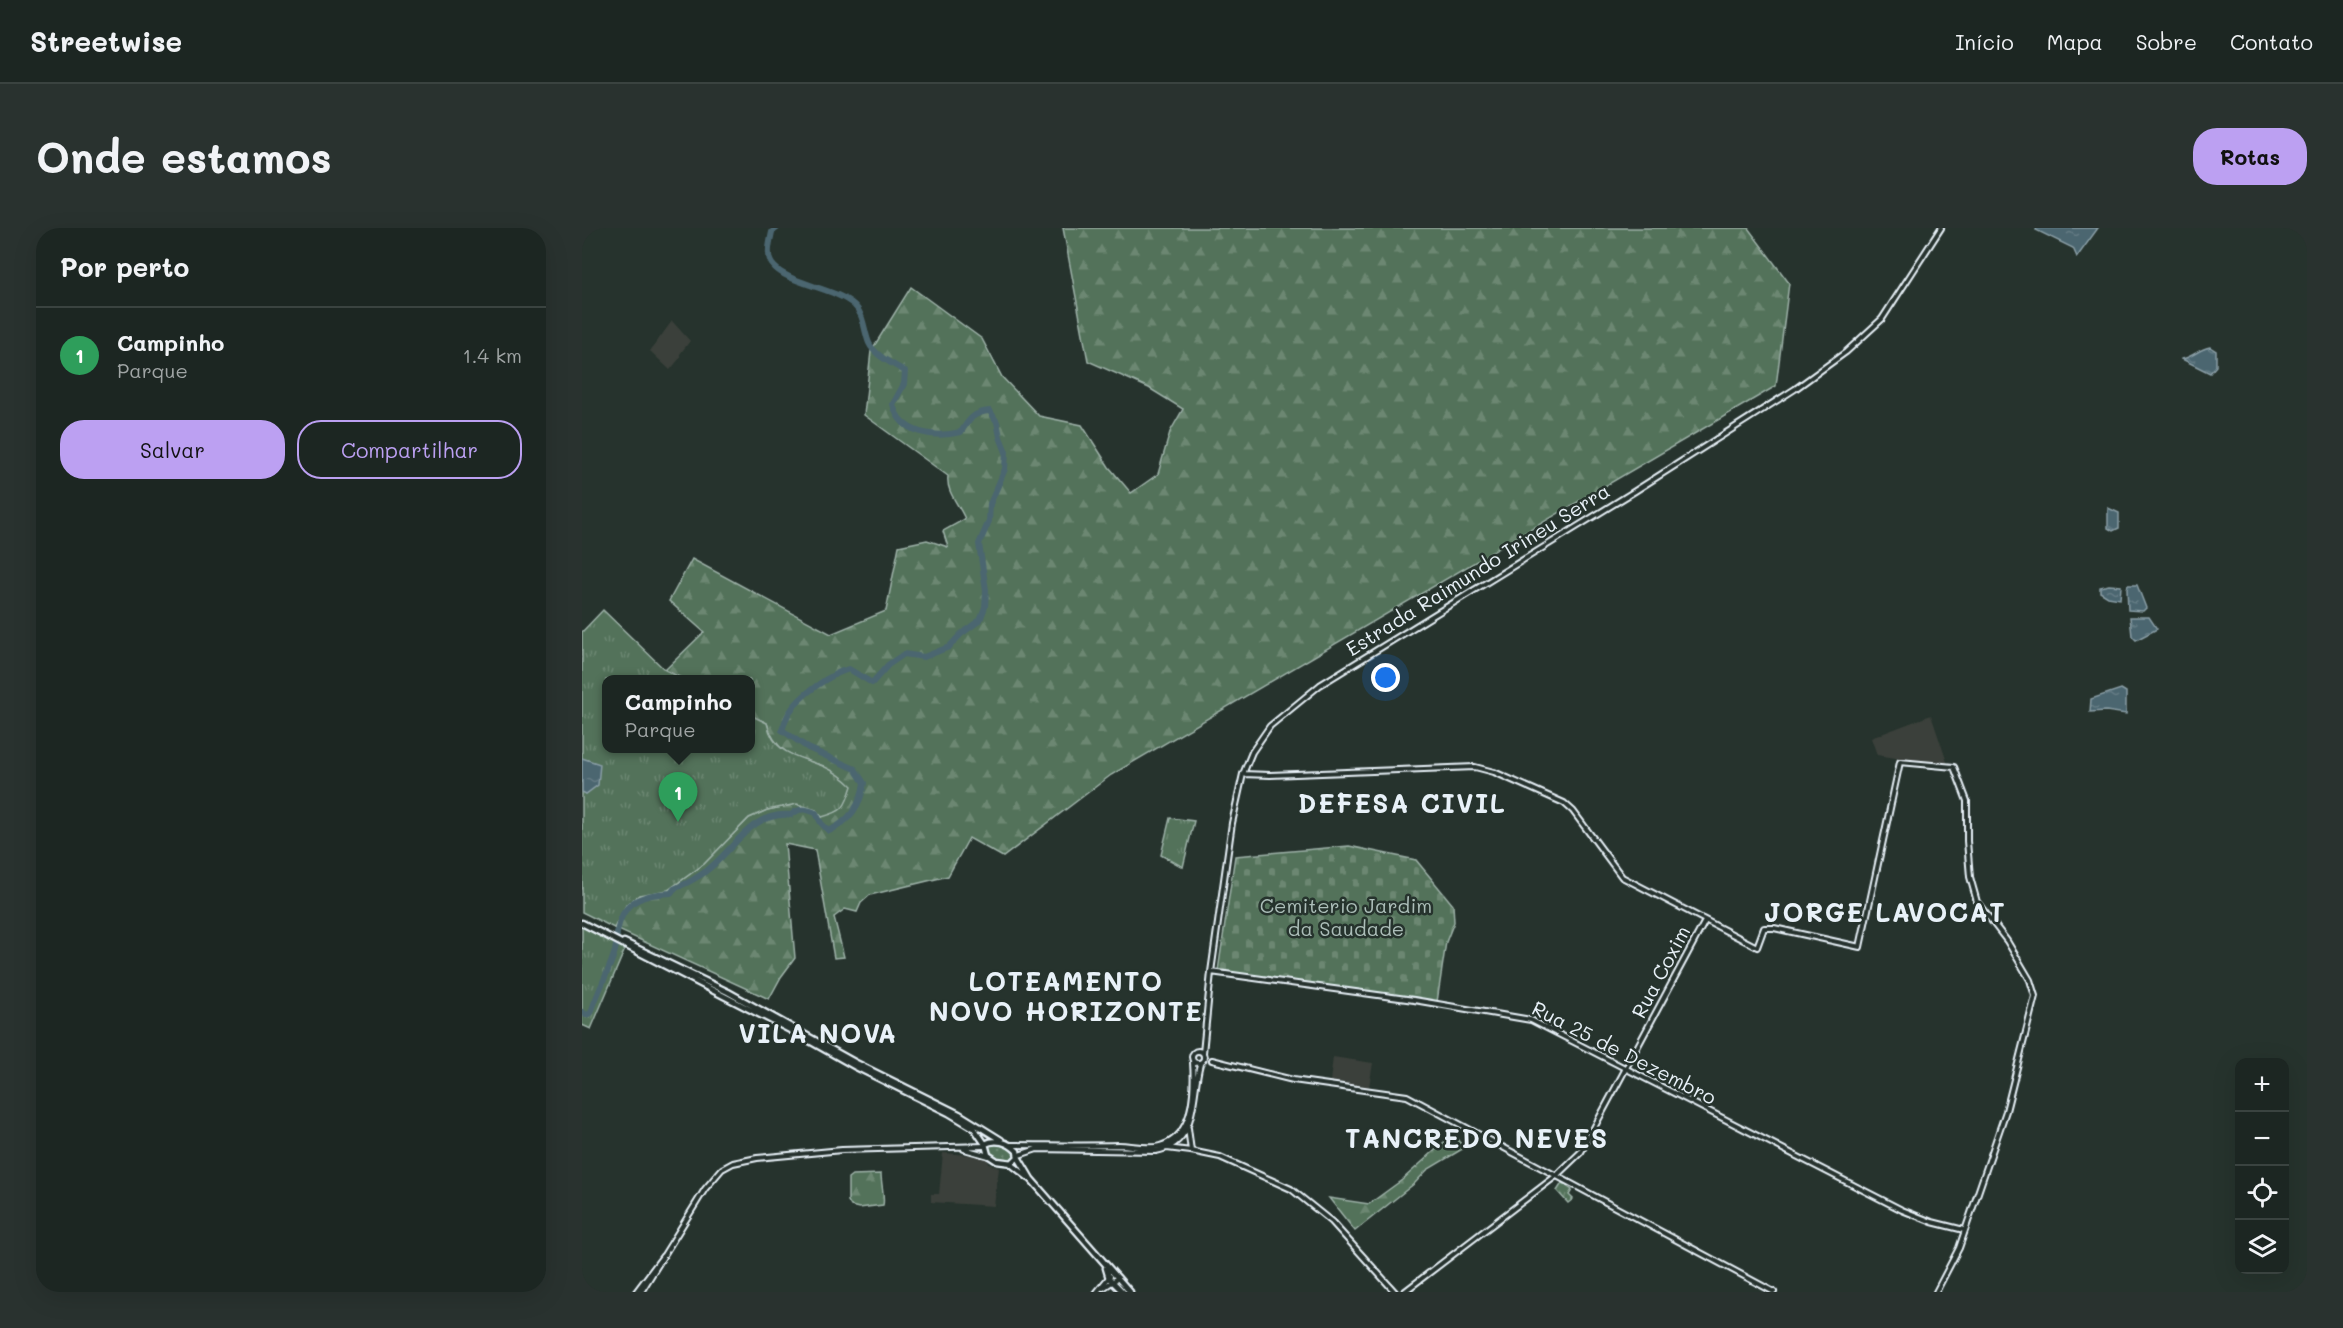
<!DOCTYPE html>
<html lang="pt">
<head>
<meta charset="utf-8">
<style>
	body { margin:0; font-family:Mali,sans-serif; background:#29322f; color:#f1f3f6 }
	.controls { position:absolute; right:18px; bottom:18px; display:grid; overflow:hidden; border-radius:12px; box-shadow:0 6px 24px #0002 }
	.controls button { width:54px; height:54px; display:grid; place-items:center; padding:0; border:0; border-bottom:2px solid #3a4340; background:#1c2622; color:#f1f3f6; font:30px sans-serif }
	.you { position:absolute; left:804px; top:450px; width:21px; height:21px; margin:-15px; border:4px solid #fff; border-radius:50%; background:#1a73e8; box-shadow:0 0 0 9px #1a73e833 }
	.badge { display:grid; place-items:center; width:39px; height:39px; border-radius:50%; background:#bca0f2; color:#fff; font-size:20px; font-weight:700 }
	.pin { position:absolute; translate:-50% -50px; filter:drop-shadow(0 2px 3px #0008) }
	.pin::after { content:''; position:absolute; top:32px; width:21px; height:18px; background:inherit; clip-path:polygon(0 0,100% 0,50% 100%) }
	.popup { position:absolute; left:20px; top:447px; width:153px; height:78px; box-sizing:border-box; display:grid; place-content:center; border-radius:12px; background:#1c2622; filter:drop-shadow(0 2px 4px #0005); font-size:20px; white-space:nowrap; color:#a0a5a5 }
	.popup b { font-size:22px; color:#f1f3f6 }
	.popup::after { content:''; position:absolute; left:50%; top:100%; margin-left:-12px; border:12px solid transparent; border-top-color:#1c2622 }
	.list { margin:0; padding:0; list-style:none }
	h2 { display:flex; justify-content:space-between; align-items:center; height:78px; margin:0; padding:0 24px; font-size:26px }
	h2 small { font-size:20px; font-weight:400; color:#a0a5a5 }
	.list li { display:grid; grid-template-columns:39px 1fr auto; gap:18px; align-items:center; box-sizing:border-box; height:96px; padding:0 24px; border-top:2px solid #3a4340 }
	.list b { display:block; font-size:22px; white-space:nowrap }
	.list p { margin:0; font-size:20px; white-space:nowrap; color:#a0a5a5 }
	.list em { font-size:20px; font-style:normal; color:#a0a5a5 }
	.actions { display:flex; gap:12px; padding:18px 24px }
	.actions a { flex:1; padding:14px 0; border:2px solid #bca0f2; border-radius:24px; text-align:center; font-size:21px; color:#bca0f2 }
	.actions .main { background:#bca0f2; color:#111 }
	.icon { flex:none; width:33px; height:33px; fill:none; stroke:currentColor; stroke-width:2; stroke-linecap:round; stroke-linejoin:round }
	.map { position:relative; flex:none; width:1725px; height:1064px; overflow:hidden; border-radius:24px }
	header { display:flex; align-items:center; gap:36px; box-sizing:border-box; height:84px; padding:0 30px; background:#1c2622; border-bottom:2px solid #3a4340 }
	header strong { font-size:28px }
	nav { display:flex; gap:33px; margin-inline-start:auto; font-size:21px }
	.intro { display:flex; align-items:center; justify-content:space-between; box-sizing:border-box; height:144px; padding:0 36px }
	h1 { margin:0; font-size:42px }
	.button { padding:15px 27px; border-radius:24px; background:#bca0f2; color:#111; font-size:21px; font-weight:700 }
	main { display:flex; gap:36px; padding:0 36px }
	aside { flex:1; background:#1c2622; border-radius:24px; box-shadow:0 6px 24px #0002 }
	.map>svg:first-child { display:block }
	.built { fill:#3a403a }
	.grass { fill:url(#grass-dots); stroke:#9eb2a9; stroke-width:1.5 }
	.forest { fill:url(#forest-firs); stroke:#9eb2a9; stroke-width:1.5 }
	.cemetery { fill:url(#cemetery-stones); stroke:#9eb2a9; stroke-width:1.5 }
	.park { fill:url(#park-tufts); stroke:#9eb2a9; stroke-width:1.5 }
	.water { fill:url(#water-ripples); stroke:#8a9ea6; stroke-width:1.5 }
	.lines { fill:none; stroke-linecap:round; stroke-linejoin:round }
	.river { stroke:#4b6670; stroke-width:6 }
	.tertiary-casing { stroke:#e8f1f8; stroke-width:8 }
	.secondary-casing { stroke:#e8f1f8; stroke-width:9 }
	.tertiary { stroke:#26332d; stroke-width:4 }
	.secondary { stroke:#26332d; stroke-width:4.5 }
	.labels { text-anchor:middle; stroke-width:5; stroke-linejoin:round; paint-order:stroke }
	.street-label { font-size:20px; fill:#e8f1f8; stroke:#26332d }
	.park-label { font-size:20px; fill:#acbeb9; stroke:#26332d }
	.district-label { font-size:26px; font-weight:bold; letter-spacing:1.5px; fill:#e8f1f8; stroke:#26332d }
</style>
</head>
<body>
<header>
<strong>Streetwise</strong>
<nav><a>Início</a><a>Mapa</a><a>Sobre</a><a>Contato</a></nav>
</header>
<div class="intro"><h1>Onde estamos</h1><a class="button">Rotas</a></div>
<main>
<aside>
<h2>Por perto<small></small></h2>
<ul class="list">
<li><span class="badge" style="background:#2e9e5b">1</span><div><b>Campinho</b><p>Parque</p></div><em>1.4 km</em></li>
</ul>
<div class="actions"><a class="main">Salvar</a><a>Compartilhar</a></div>
</aside>
<div class="map">
<svg width="1725" height="1064" viewBox="0 0 1725 1064">
	<defs>
		<pattern id="grass-dots" width="8" height="8" patternUnits="userSpaceOnUse" patternTransform="scale(1.5)"><rect width="8" height="8" fill="#53725a"/><path d="M2 2h.1M6 6h.1" fill="none" stroke="#6c8772" stroke-width="1.8" stroke-linecap="round"/></pattern>
		<pattern id="forest-firs" width="22" height="20" patternUnits="userSpaceOnUse" patternTransform="scale(1.5)"><rect width="22" height="20" fill="#53725a"/><path d="M5 1l3.5 6h-7zM16 11l3.5 6h-7z" fill="#6c8772"/></pattern>
		<pattern id="cemetery-stones" width="16" height="16" patternUnits="userSpaceOnUse" patternTransform="scale(1.5)"><rect width="16" height="16" fill="#53725a"/><path d="M2 7V4a2 2 0 0 1 4 0v3zM10 15v-3a2 2 0 0 1 4 0v3z" fill="#6c8772"/></pattern>
		<pattern id="park-tufts" width="24" height="20" patternUnits="userSpaceOnUse" patternTransform="scale(1.5)"><rect width="24" height="20" fill="#53725a"/><path d="M3 7l-1-3M5 7V3M7 7l1-3M15 17l-1-3M17 17v-4M19 17l1-3" fill="none" stroke="#6c8772"/></pattern>
		<pattern id="water-ripples" width="26" height="14" patternUnits="userSpaceOnUse" patternTransform="scale(1.5)"><rect width="26" height="14" fill="#4b6670"/><path d="M2 4q2-2 4 0t4 0M15 11q2-2 4 0t4 0" fill="none" stroke="#657c85"/></pattern>
	</defs>
	<rect width="100%" height="100%" fill="#26332d"/>
	<filter id="ink" filterUnits="userSpaceOnUse"><feTurbulence type="fractalNoise" baseFrequency=".0167" numOctaves="2"/><feDisplacementMap in="SourceGraphic" scale="12" xChannelSelector="R" yChannelSelector="G"/><feConvolveMatrix kernelMatrix="1 2 1 2 8 2 1 2 1" color-interpolation-filters="sRGB"/></filter>
	<g filter="url(#ink)">
		<path class="built" d="M90,93l18,20 -10,13v4l-10,12 -20,-19z
			M1349,487l16,47 -2,4 -68,-11 -6,-17z
			M751,829l40,6 -4,24 -39,-6z
			M361,925l39,3 6,3 1,5 10,4 -5,38 -63,-4v-8h8z"/>
		<path class="grass" d="M411,915l17,4 6,10c-8,7 -16,3 -24,-2l-5,-10z"/>
		<path class="forest" d="M481,0h685l41,55 -13,103 -665,389 -108,82 -34,-19 -21,38 -78,19 -9,8 -4,9 -12,-3 -11,8 10,40 -10,1 -19,-108 -30,-6 10,114 -14,19 -12,22 -155,-71 12,-23 13,-10 29,-5 36,-26 45,-46 18,-8 30,-6 25,13 2,-51c-27,-8 -49,-12 -57,-43l-17,-8v-35l-67,-1 -18,-9 39,-38 -35,-31 23,-42 139,75 55,-23 13,-65 28,-6 21,7 -5,-16 22,-12c-6,-15 -19,-26 -17,-43l-84,-61 7,-64 40,-64 71,52 20,38 37,39 43,9 27,42 22,26 27,-19 12,-42 13,-23 -34,-21 -61,-27z
			M871,906l11,14 -37,22 -12,13 -60,48 -26,-33 40,6 33,-24z
			M299,946c0,9 4,25 2,31l-24,3 -8,-2 -3,-5v-23l4,-3z"/>
		<path class="cemetery" d="M767,618l67,14 37,45 1,17 -8,20 -9,60 -219,-31 17,-115z"/>
		<path class="park" d="M21,382l62,60 18,9 -77,1v68h144v-33l17,8c8,34 31,32 58,44 11,5 19,11 27,19 -7,22 -8,25 -30,31l-6,-7 -19,-6 -30,6 -18,8 -45,46 -36,26 -29,5 -13,10 -12,23 -32,-16v-280z
			M588,590l24,3 -11,46 -22,-12z
			M0,698l43,23 -34,80 -9,-4z
			M980,955l10,7 -3,5 4,4 -5,4 -11,-12z"/>
		<path class="water" d="M1455,0h61l-21,29 -4,-9 -37,-18z
			M1628,119l6,4v15l-6,7 -28,-14c11,-2 17,-10 28,-12z
			M1526,280l11,5v15l-6,3 -5,-3z
			M1527,357l12,1 -1,13 -12,-2 -8,-5v-5z
			M1546,357h9l9,23 -3,3 -15,-1 -1,-21z
			M1548,389h19l8,12 -21,11 -4,-4z
			M1539,461l5,3v22l-20,-3 -16,1 1,-13z
			M0,530l18,6 -2,21 -12,9 -4,-2z"/>
		<g class="lines">
			<path class="river" d="M0,784l4,3 5,-2c6,-21 18,-41 24,-62 2,-8 1,-16 3,-23 6,-29 28,-34 53,-35l3,-4c13,-6 26,-12 37,-22 26,-22 41,-55 80,-52 9,-8 15,-6 25,-2l5,10 8,8c21,-10 32,-26 35,-48l-9,-14 -47,-21 -26,-18c2,-5 4,-12 7,-17 11,-18 41,-39 60,-44l23,14 16,-18 16,-11 20,3 25,-10 12,-13 19,-14 5,-13 1,-17 -7,-46 10,-23 1,-17 15,-35 1,-17 -6,-15 -3,-15 -7,-11c-16,1 -21,8 -29,21 -26,6 -61,3 -68,-28l11,-20 1,-13c-11,-6 -31,-16 -36,-28 -5,-12 -5,-29 -15,-38 -20,-18 -68,-21 -82,-41 -6,-9 -2,-22 0,-32l5,-4"/>
			<defs>
				<path id="tertiary" d="M661,546l27,1 205,-8 19,5 70,31 9,8 49,66 135,70 7,-19h10l86,19 40,-185 54,5 13,34v40l3,36 7,25 30,39 23,39 5,16 -29,115 -47,137 -23,44
					M629,744l203,28 117,20 371,190 30,12 32,8
					M610 829a6 6 0 1 1 12 0a6 6 0 1 1-12 0Z
					M621,825l8,-81 21,-149 11,-49 9,-22 18,-26 50,-41 315,-194 160,-102 51,-37 36,-33 59,-91
					M630,832l81,20 114,16 367,196
					M606,900l3,23
					M429,917c36,0 72,1 107,0 14,0 29,5 42,1 34,-9 35,-55 33,-84
					M585,920l24,3 29,6 71,32 41,33 63,70
					M382,921l25,7
					M437,927l18,-6 119,2c43,-8 35,-55 44,-87
					M521,1060l15,-10
					M54,1064l27,-36
					M59,1064l64,-103 17,-20 11,-6 24,-5 85,-8 143,-4
					M515,1064l13,-16
					M822,1064l152,-116 25,-24 124,-231"/>
				<path id="secondary" d="M0,695l212,109 62,35 93,46 25,15 11,16 3,11 9,6 15,2 6,-6 -1,-6c-9,-9 -21,-13 -32,-7
					M42,714l104,50 126,70 105,52 42,26
					M436,929l13,22 99,113
					M428,935l19,15
					M524,1040l3,10 14,14"/>
			</defs>
			<use href="#tertiary" class="tertiary-casing"/>
			<use href="#secondary" class="secondary-casing"/>
			<use href="#tertiary" class="tertiary"/>
			<use href="#secondary" class="secondary"/>
		</g>
	</g>
	<g class="labels">
		<g class="street-label">
			<text transform="translate(896 342) rotate(-32)" y="7">Estrada Raimundo Irineu Serra</text>
			<text transform="translate(1079 744) rotate(-62)" y="7">Rua Coxim</text>
			<text transform="translate(1042 825) rotate(27)" y="7">Rua 25 de Dezembro</text>
		</g>
		<g class="park-label">
			<text x="764" y="685">Cemiterio Jardim<tspan x="764" dy="23">da Saudade</tspan></text>
		</g>
		<g class="district-label">
			<text x="820" y="585">DEFESA CIVIL</text>
			<text x="1303" y="694">JORGE LAVOCAT</text>
			<text x="484" y="763">LOTEAMENTO<tspan x="484" dy="30">NOVO HORIZONTE</tspan></text>
			<text x="236" y="815">VILA NOVA</text>
			<text x="895" y="920">TANCREDO NEVES</text>
		</g>
	</g>
</svg>
<div class="controls">
<button>+</button>
<button>−</button>
<button><svg class="icon" aria-label="locate" viewBox="0 0 24 24"><circle cx="12" cy="12" r="6"/><path d="M12 2v4M12 18v4M2 12h4M18 12h4"/></svg></button>
<button><svg class="icon" aria-label="layers" viewBox="0 0 24 24"><path d="M12 4l9 5-9 5-9-5zM3 14l9 5 9-5"/></svg></button>
</div>
<div class="you"></div>
<div class="pin badge" style="left:96px;top:594px;background:#2e9e5b">1</div>
<div class="popup"><b>Campinho</b>Parque</div>
</div>
</main>
</body>
</html>
